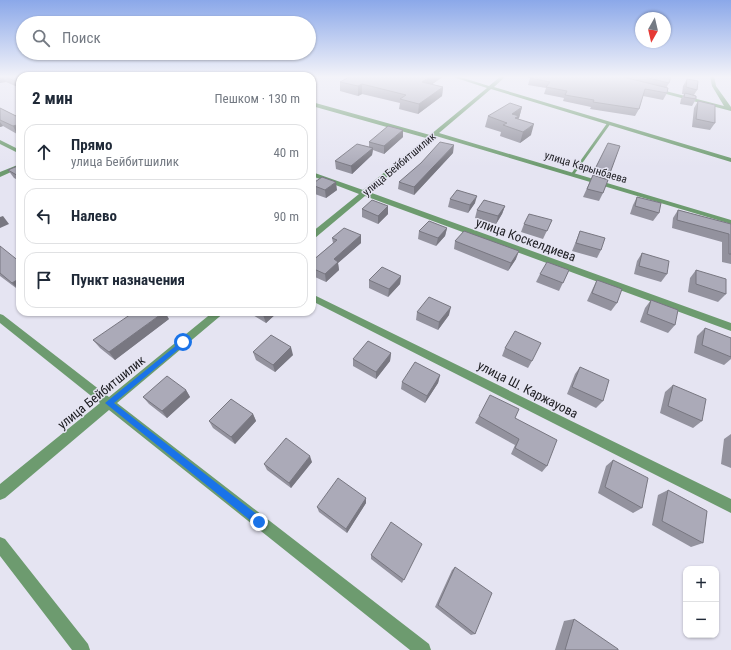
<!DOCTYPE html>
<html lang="ru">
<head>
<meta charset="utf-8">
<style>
	body { margin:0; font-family:"Roboto Condensed",sans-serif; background:#f2f2f3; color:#1f2937 }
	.controls { position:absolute; right:12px; bottom:12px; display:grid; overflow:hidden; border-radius:8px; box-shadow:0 1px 3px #0004 }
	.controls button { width:36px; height:36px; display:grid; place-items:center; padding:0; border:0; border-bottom:1px solid #e0e1e3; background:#fff; color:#1f2937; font:20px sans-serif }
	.compass { position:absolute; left:635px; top:12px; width:36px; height:36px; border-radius:50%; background:#fff; box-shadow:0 1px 3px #0004; rotate:188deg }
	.stop { position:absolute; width:12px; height:12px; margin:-9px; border:3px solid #1a73e8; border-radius:50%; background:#fff }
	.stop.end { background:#1a73e8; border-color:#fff; box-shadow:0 1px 4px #0008 }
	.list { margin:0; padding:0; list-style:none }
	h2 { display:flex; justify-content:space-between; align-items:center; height:52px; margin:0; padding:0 16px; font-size:17px }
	h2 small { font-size:13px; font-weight:400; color:#747a83 }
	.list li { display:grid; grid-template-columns:26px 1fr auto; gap:12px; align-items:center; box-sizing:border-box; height:56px; margin:0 8px 8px; padding:0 8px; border:1px solid #e0e1e3; border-radius:12px }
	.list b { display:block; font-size:15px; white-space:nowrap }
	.list p { margin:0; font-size:13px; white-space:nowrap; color:#747a83 }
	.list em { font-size:13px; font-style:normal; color:#747a83 }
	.icon { flex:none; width:22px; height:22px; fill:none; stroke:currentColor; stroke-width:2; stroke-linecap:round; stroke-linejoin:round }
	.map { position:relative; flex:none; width:731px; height:650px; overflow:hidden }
	.search { position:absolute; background:#fff; box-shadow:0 1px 3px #0004; left:16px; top:16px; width:300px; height:44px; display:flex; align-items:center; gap:10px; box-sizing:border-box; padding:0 14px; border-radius:22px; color:#747a83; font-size:15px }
	.panel { position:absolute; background:#fff; box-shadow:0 1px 3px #0004; left:16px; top:72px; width:300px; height:244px; border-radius:12px }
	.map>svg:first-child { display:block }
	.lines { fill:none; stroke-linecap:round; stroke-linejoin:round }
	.service { fill:#6d9b6f; fill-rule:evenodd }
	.minor { fill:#6d9b6f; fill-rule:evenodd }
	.wall { fill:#93929e }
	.shaded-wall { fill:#787781 }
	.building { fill:#abaab8; stroke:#787781 }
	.route { fill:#1a73e8 }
	.labels { text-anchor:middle; stroke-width:3; stroke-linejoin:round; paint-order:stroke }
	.far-street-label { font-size:11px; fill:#202025; stroke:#e5e4f2 }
	.street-label { font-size:13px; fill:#202025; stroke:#e5e4f2 }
</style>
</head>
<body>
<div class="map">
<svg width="731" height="650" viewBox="0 0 731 650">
	<rect width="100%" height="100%" fill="#e5e4f2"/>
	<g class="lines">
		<path class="service" d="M608,122l3,1 -38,53h-2v-2z"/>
		<path class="minor" d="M450,76h7l32,10 12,-10h5l-12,11 237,71v4l-240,-73 -52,44 292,87v4l-295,-88 -67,56 362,131v8l-366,-135 -50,42 -3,1v-7l47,-38 -47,-18v-4l51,18 63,-52 -114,-32v-4l118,33 57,-47z
			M710,76h4l2,10 15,21v4l-80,-21 3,-2 70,18 -12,-20z
			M0,140l20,10v4l-20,-10z
			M20,164v4l-20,9v-5z
			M312,294l419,205v14l-419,-212z
			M213,312h12l-108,91 312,241 2,6h-21l-301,-240 -104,88 -5,2v-16l100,-81 -100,-80v-9l3,1 106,82z
			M0,537l5,2 83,105 2,6h-18l-72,-94z"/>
	</g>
	<path class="wall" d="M0,76h20v12l-14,-6z
		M351,76h93l-12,8 11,3 -1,9 -24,18 -19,-5 1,-6 -38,-9 -4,2 -18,-5v-9z
		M520,76h151l-2,7 -3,5 1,5 -4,7 -20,-4 -4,13 -4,7 -45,-7 1,-2 -28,-6 1,-3 -20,-4 2,-6 -18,-3 2,-7z
		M687,79l10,11 -3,5 2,4 -4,7 -12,-2 1,-5 3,-5h-2l1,-8z
		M698,101l17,22 -5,7 -18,-3 2,-19z
		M522,107l-3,11 -1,1 13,16 -11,8 -20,-7 1,-4 -16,-5 3,-11z
		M0,108l20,10v15l-3,1 -14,-8 -3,1z
		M403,137l-19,17 -11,-4 -1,5 -20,19 -16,-5 -1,-8 34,-14v-5z
		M608,143l2,30 -3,7 -4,13 -4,8 -16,-4 9,-20z
		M453,153l-39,42 -16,-6 1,-7z
		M20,165v16l-6,-3 -6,-8z
		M312,184l25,6 -11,8 -14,-5z
		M637,197l22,16 -6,8 -23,-7 3,-9z
		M450,199l25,4 -7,10 -20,-6z
		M388,206v8l-10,10 -16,-7v-8z
		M505,206l-3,8 -6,10 -21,-6 2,-8z
		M678,210l53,14v40l-9,-2v-20l-50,-14 1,-10z
		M552,220l-9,19 -22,-7 3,-8z
		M447,228l-2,8 -9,10 -18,-7 1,-8z
		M580,231l21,19 -4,8 -25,-7z
		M361,235v8l-23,20 1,7 -13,12 -11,-5 -3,-4v-12l21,-18 -1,-5z
		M455,241l61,18 -8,12 -54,-22z
		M0,246l20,45 -20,-15z
		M642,253l25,21 -6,8 -27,-8 3,-13z
		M569,270l-10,21 -23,-9 4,-8z
		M696,270l30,24 -8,8 -30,-10 2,-14z
		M401,276l-1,8 -12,13 -19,-9v-8z
		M597,280l20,23 -6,8 -24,-10 6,-13z
		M651,300l24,25 -7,8 -28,-11 5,-14z
		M248,312h30l-12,11z
		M417,312l32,3 -11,15 -22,-10z
		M169,319l-54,41 -15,-12 -7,-8z
		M705,328l26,10v21l-7,6 -30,-12 3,-17z
		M505,348l27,13 -4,7 -26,-12z
		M253,352l40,3 -18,17 -19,-12z
		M391,353l-1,8 -14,18 -23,-13v-7z
		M580,367l23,34 -7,7 -29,-14 8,-20z
		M440,375l-2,8 -13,20 -24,-14 1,-7z
		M673,385l29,36 -9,7 -33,-15 5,-21z
		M186,390l4,7 -23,21 -18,-14 -6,-7z
		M253,414l3,7 -21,23 -22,-16 -4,-7z
		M479,416l36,2 32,48 -5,6 -31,-18 4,-9 -40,-22z
		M731,434v34l-10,-4 3,-25z
		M613,460l29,48 -9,5 -35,-20 8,-27z
		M312,462l-21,26 -24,-18 -3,-6z
		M668,490l35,53 -12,4 -39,-22 6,-30z
		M366,498v5l-19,30 -28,-21 -2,-5z
		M422,544l-20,39 -31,-24v-4z
		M455,567l20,67 -4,1 -36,-28 17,-37z
		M574,619l44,31h-63l9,-29z"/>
	<path class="shaded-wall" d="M0,76h2l4,6 -6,1z
		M431,76h13l-23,16 1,-10z
		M362,84v10l-4,2v-10z
		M443,87l-1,9 -24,18 1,-10z
		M522,107l-3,11 -1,1 -2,7 -4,3 2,-8 -2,-7z
		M0,122l3,4 -3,1z
		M20,124v9l-3,1 -4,-8z
		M534,124l-3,11 -11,8 3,-11z
		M403,130v7l-19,17v-8z
		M454,145l-1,8 -39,42v-8z
		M373,148l-1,7 -20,19 -1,-8z
		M336,182l1,8 -11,8 -1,-8z
		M477,196l-2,7 -7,10 2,-8z
		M388,206v8l-10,10v-8z
		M505,206l-3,8 -6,10 2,-8z
		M3,216l6,8 -9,4v-11z
		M447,228l-2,8 -9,10 2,-8z
		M361,235v8l-23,20 1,7 -13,12 -1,-8 9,-15z
		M519,251l-3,8 -8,12 3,-8z
		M401,276l-1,8 -12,13 1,-8z
		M20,278v13l-8,-8z
		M451,307l-2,8 -11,15 1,-8z
		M50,312h7l-4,3z
		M164,312h1l4,7 -54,41 -6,-8z
		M267,312h11l-12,11 -3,-8z
		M291,347l2,8 -18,17 -2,-7z
		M391,353l-1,8 -14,18v-7z
		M440,375l-2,8 -13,20 2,-7z
		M186,390l4,7 -23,21 -5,-7z
		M253,414l3,7 -21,23 -4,-7z
		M310,456l2,6 -21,26 -2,-5z
		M366,498v5l-19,30 -1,-4z"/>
	<path class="building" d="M3,76h17v7z
		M351,76h80l-9,6 21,5 -24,17 -19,-5 6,-4 -44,-11 -4,2 -18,-4z
		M532,76h87l49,12 -1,5 -22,-4 -6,20 -46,-7 1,-2 -29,-5 2,-4 -21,-4 4,-5 -20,-4z
		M640,76h31l-2,7z
		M687,79l11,2 -1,9 -11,-3z
		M685,93l11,3v3l-12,-2z
		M698,101l17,4v18l-19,-4z
		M510,103l12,4 -10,7 7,2 -4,2 19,6 -11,8 -20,-7 4,-2 -19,-7z
		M0,108l20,10v6l-7,2 -13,-6z
		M388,126l15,4 -19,16 -15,-4z
		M440,142l14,3 -40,42 -15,-5 22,-19z
		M608,143l12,3 -10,27 -15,-4z
		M357,144l16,4 -22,18 -16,-5z
		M20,165v12l-12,-7z
		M593,175l15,5 -5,13 -16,-4z
		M322,177l14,5 -11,8 -13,-5v-1z
		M457,190l20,6 -7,9 -20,-6z
		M637,197l24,6 -2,10 -24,-7z
		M372,200l16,6 -10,10 -16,-7z
		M484,200l21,6 -7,10 -21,-6z
		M678,210l53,14v30h-2v-20l-52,-14z
		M529,214l23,6 -5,11 -23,-7z
		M429,221l18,7 -9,10 -19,-7z
		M344,228l17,7 -27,24 4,3 -13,12 -11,-5 -2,-3v-5l25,-21 -5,-2z
		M464,231l55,20 -8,12 -56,-22z
		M580,231l25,7 -4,12 -25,-7z
		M0,246l20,16v16l-8,5 -12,-10z
		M642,253l27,8 -2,13 -28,-8z
		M547,262l22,8 -6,13 -23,-9z
		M382,267l19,9 -12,13 -20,-9z
		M696,270l30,9v15l-30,-10z
		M597,280l25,9 -5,14 -25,-10z
		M429,297l22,10 -12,15 -22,-10z
		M651,300l27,10 -3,15 -28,-11z
		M134,312h30l-55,40 -16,-12z
		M258,312h9l-4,3z
		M705,328l26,10v19l-29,-12z
		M515,331l26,12 -9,18 -27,-13z
		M271,335l20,12 -18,18 -20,-13z
		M368,341l23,12 -15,19 -23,-13z
		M415,362l25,13 -13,21 -25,-14z
		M580,367l29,13 -6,21 -31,-14z
		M167,376l19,14 -24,21 -19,-14z
		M673,385l33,14 -4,22 -34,-15z
		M490,395l29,14 -4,9 42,22 -10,26 -32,-18 4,-9 -40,-23z
		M231,399l22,15 -22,23 -22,-16z
		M286,438l24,18 -21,27 -25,-19z
		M613,460l35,18 -6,30 -37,-21z
		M338,478l28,20 -20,31 -29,-22z
		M668,490l39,21 -4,32 -41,-22z
		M391,522l31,22 -18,36 -33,-25z
		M455,567l37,26 -17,41 -37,-29z
		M574,619l44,30v1h-53z"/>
	<linearGradient id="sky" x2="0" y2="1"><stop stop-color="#8ba8e9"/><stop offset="0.46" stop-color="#f3f3f9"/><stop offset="1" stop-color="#f3f3f9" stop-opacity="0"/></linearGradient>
	<rect width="731" height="167" fill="url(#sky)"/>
	<path class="route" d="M183,340l2,1v3l-71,59 149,116 1,3 -1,3 -4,1 -3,-1 -151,-122z"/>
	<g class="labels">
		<g class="far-street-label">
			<text transform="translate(399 164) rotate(-40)" y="4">улица Бейбитшилик</text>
			<text transform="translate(586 167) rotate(17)" y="4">улица Карынбаева</text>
		</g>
		<g class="street-label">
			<text transform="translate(526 239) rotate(20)" y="5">улица Коскелдиева</text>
			<text transform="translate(528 389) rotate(27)" y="5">улица Ш. Каржауова</text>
			<text transform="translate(101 392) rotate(-39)" y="5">улица Бейбитшилик</text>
		</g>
	</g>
</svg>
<div class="controls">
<button>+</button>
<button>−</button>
</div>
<svg class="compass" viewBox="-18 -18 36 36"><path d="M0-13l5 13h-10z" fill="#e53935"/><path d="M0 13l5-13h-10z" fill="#747a83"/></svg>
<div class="stop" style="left:183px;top:342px"></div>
<div class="stop end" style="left:259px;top:522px"></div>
<div class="search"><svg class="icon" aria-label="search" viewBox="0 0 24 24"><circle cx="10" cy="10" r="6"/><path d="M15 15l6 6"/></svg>Поиск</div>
<section class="panel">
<h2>2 мин<small>Пешком · 130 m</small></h2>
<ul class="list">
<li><svg class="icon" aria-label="ahead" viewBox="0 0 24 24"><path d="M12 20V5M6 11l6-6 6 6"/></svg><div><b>Прямо</b><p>улица Бейбитшилик</p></div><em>40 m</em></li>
<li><svg class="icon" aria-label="left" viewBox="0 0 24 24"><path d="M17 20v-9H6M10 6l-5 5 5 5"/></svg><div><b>Налево</b></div><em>90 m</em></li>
<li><svg class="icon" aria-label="arrive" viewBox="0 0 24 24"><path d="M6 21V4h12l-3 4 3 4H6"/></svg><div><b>Пункт назначения</b></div></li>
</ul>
</section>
</div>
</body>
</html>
